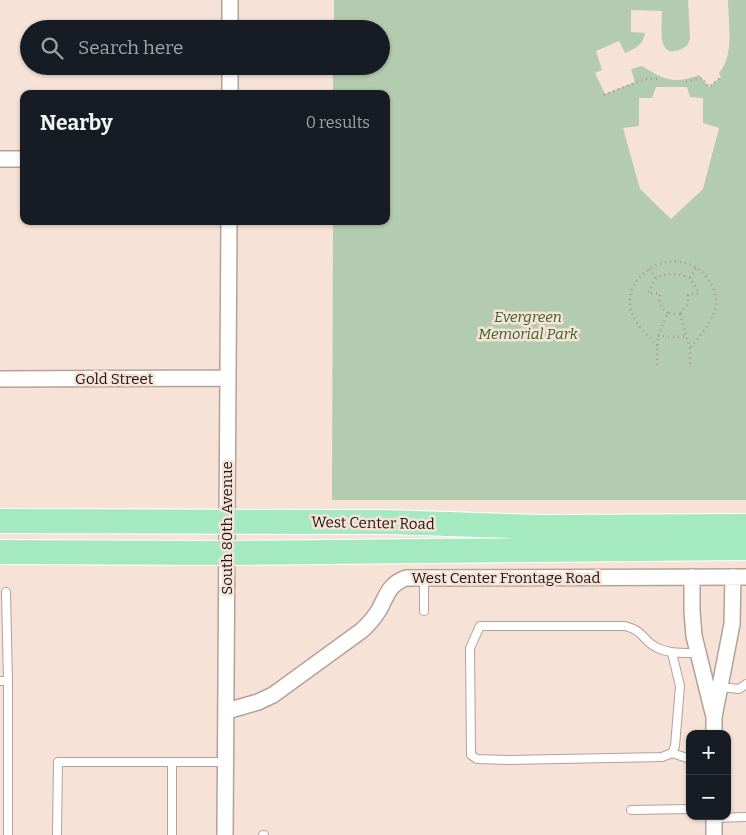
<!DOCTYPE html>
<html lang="en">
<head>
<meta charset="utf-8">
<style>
	body { margin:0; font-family:Bitter,serif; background:#242831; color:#f1f3f6 }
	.controls { position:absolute; right:15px; bottom:15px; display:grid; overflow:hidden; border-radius:10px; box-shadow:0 1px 4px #0004 }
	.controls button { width:45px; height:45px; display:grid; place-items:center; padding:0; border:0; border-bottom:1px solid #363941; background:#171b24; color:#f1f3f6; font:25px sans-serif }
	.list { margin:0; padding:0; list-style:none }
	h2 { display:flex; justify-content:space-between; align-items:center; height:65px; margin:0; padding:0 20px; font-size:21px }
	h2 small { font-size:16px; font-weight:400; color:#9ea1a6 }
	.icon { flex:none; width:28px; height:28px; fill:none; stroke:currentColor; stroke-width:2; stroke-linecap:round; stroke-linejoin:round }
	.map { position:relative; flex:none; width:746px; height:835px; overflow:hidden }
	.search { position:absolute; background:#171b24; box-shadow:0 1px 4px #0004; left:20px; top:20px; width:370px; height:55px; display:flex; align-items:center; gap:12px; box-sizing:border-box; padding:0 18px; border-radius:28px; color:#9ea1a6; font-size:19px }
	.panel { position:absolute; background:#171b24; box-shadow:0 1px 4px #0004; left:20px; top:90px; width:370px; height:135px; border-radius:10px }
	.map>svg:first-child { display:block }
	.green { fill:#b3cbae; fill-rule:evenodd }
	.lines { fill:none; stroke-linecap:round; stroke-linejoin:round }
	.service-casing { stroke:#b4a297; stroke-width:10 }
	.minor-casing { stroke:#b4a297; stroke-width:18 }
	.primary-casing { stroke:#fff; stroke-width:26 }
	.path { stroke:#a6978e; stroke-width:2.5; stroke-dasharray:1 4; stroke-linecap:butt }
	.service { stroke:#fff; stroke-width:8 }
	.minor { stroke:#fff; stroke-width:15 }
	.primary { stroke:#a5e9c0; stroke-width:24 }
	.labels { text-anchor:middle; stroke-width:5; stroke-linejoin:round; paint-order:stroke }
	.park-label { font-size:15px; font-style:italic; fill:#34652b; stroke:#f6e2d7 }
	.street-label { font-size:15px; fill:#1c1511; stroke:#f6e2d7 }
</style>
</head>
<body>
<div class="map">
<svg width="746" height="835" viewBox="0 0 746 835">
	<rect width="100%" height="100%" fill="#f6e2d7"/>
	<path class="green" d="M334,0h354l2,39 -3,7c-31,19 -25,-17 -25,-35l-31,-1v22l14,1c-2,12 -9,15 -20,20l-6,-12 -23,10 6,19 -7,3 10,21 30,-12 -4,-13 11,-3c21,13 32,19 57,9l10,12 12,-10 -2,-4c16,-18 9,-51 9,-73h18v500h-414l1,-279h53v-127h-53v-28h48v-37h-47zM656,87h31l3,10 13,1v25l16,5 -16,61 -32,30 -31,-30 -17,-61 16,-2v-28h13z"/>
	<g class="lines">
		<defs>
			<path id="service" d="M424,578v33
				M6,592l2,89
				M672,653l8,33 -5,60 -3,7 -10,4 -154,3 -31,-1 -6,-4 -1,-107 10,-22h145c17,5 14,8 26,18 13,10 31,9 47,9
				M0,681h8v154
				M720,687l19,2 7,-5
				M672,753l18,6
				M172,762v73
				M631,810l59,-1
				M714,818l32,-1
				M57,835l1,-73h168
				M263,835h1"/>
			<path id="minor" d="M230,29v-29
				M230,94v-28
				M0,159h24
				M0,379l228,-1
				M692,577v34l2,25 19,77
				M227,711l31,-9 15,-7 88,-64c7,-6 13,-13 18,-21 8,-15 10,-26 27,-32l340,-1
				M714,734v-17l18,-93 1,-47
				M714,816v19
				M225,835l4,-614"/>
			<path id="primary" d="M0,521l386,1 156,5 204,-1
				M0,552l226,1 520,-5"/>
		</defs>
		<use href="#service" class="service-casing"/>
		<use href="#minor" class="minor-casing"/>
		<use href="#primary" class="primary-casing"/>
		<path class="path" d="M686,82l16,-4 7,9 12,-10
			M604,95l41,-16h13
			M649,269l7,9
			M690,278l6,-11
			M668,313c-8,-6 -9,-10 -8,-19l-12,-1 8,-15 7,-3 15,-1 12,4 9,15 -11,2v9l-8,10
			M680,314l10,34v17
			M658,336l20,1 9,-1
			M657,346c-8,-9 -19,-19 -24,-30 -18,-40 45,-77 74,-38 21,27 1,48 -17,70
			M657,365l1,-29 10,-23 12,1"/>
		<use href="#service" class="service"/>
		<use href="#minor" class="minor"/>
		<use href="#primary" class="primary"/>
	</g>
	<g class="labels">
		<g class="park-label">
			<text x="528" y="322">Evergreen<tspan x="528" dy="17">Memorial Park</tspan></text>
		</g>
		<g class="street-label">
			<text x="114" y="384">Gold Street</text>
			<text transform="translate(373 523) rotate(1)" y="5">West Center Road</text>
			<text transform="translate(227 528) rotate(-90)" y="5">South 80th Avenue</text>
			<text x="506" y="583">West Center Frontage Road</text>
		</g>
	</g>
</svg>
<div class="controls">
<button>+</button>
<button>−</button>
</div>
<div class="search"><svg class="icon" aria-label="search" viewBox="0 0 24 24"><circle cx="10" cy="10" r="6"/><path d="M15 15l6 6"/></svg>Search here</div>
<section class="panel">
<h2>Nearby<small>0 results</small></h2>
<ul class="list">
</ul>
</section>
</div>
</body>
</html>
